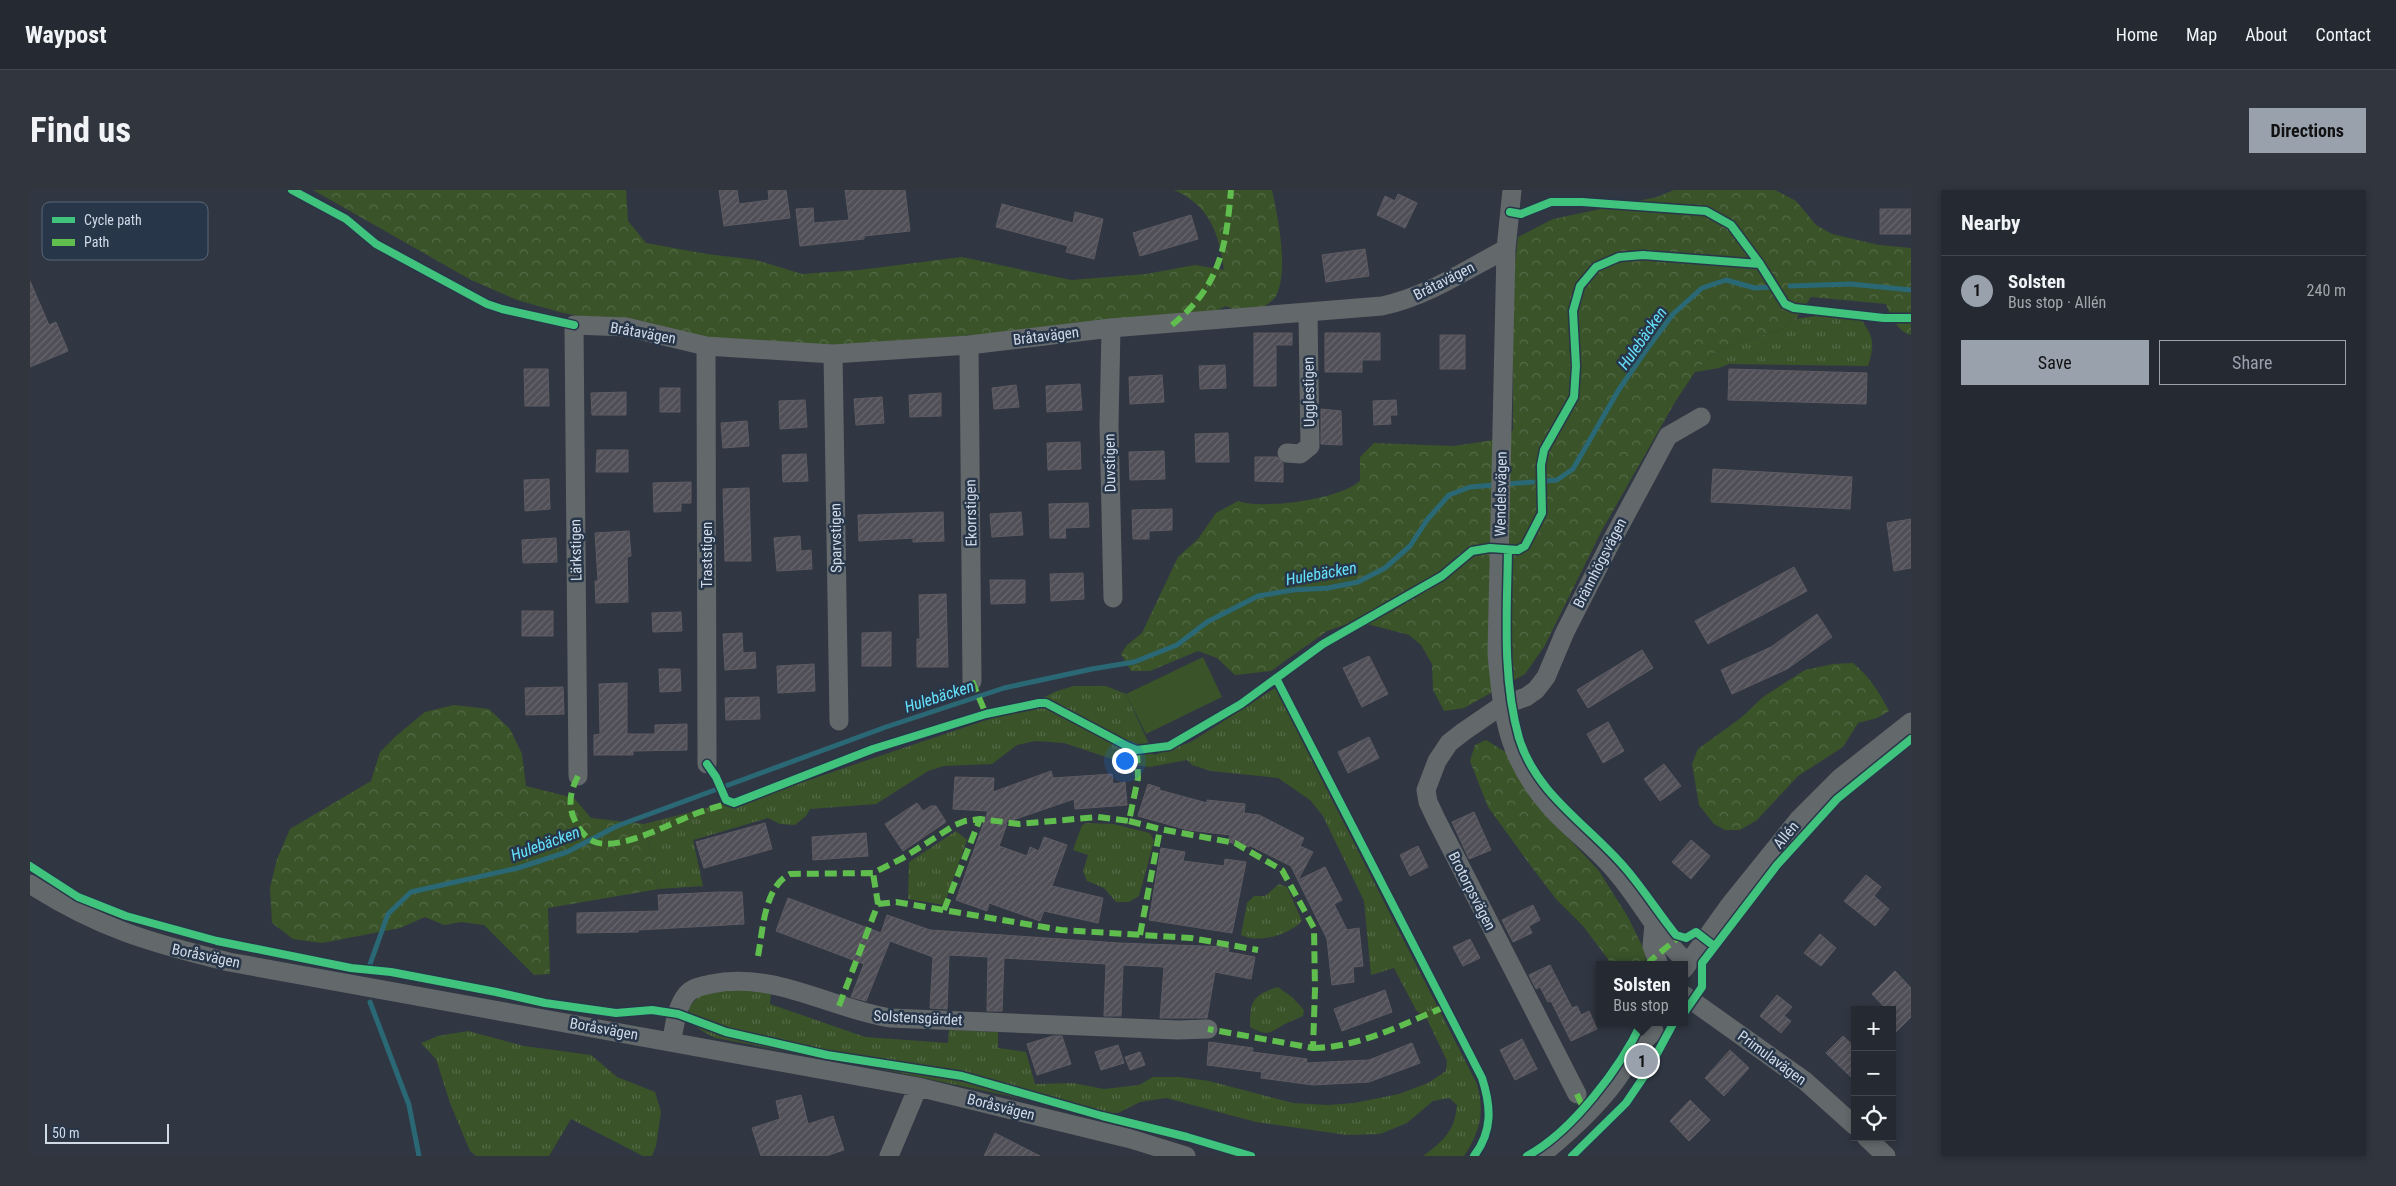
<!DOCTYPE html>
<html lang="en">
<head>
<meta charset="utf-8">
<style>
	body { margin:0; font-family:"Roboto Condensed",sans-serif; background:#30353e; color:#f1f3f6 }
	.controls { position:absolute; right:15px; bottom:15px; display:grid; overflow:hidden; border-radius:0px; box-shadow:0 2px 8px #0003 }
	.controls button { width:45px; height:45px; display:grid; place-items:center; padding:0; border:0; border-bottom:1px solid #41454d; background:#242932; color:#f1f3f6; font:25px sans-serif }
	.scale { position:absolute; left:15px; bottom:12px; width:124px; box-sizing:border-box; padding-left:5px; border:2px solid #d1dae7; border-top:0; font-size:14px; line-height:18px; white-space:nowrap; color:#d1dae7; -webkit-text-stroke:4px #28364a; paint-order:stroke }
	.you { position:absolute; left:1094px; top:570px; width:18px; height:18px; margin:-12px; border:4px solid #fff; border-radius:50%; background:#1a73e8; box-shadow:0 0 0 8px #1a73e833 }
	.badge { display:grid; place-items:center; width:32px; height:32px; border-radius:50%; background:#99a1ad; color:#111; font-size:16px; font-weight:700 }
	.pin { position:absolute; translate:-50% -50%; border:2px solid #fff; box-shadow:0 1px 5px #0006 }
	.popup { position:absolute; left:1566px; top:771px; width:92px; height:65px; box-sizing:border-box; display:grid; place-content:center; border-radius:0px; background:#242932; filter:drop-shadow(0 1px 4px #0005); font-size:16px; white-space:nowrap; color:#a3a6ac }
	.popup b { font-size:19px; color:#f1f3f6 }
	.popup::after { content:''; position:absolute; left:50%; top:100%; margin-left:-10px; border:10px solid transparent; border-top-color:#242932 }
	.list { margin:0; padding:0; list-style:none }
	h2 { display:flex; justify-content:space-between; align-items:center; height:65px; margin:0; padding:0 20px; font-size:21px }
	h2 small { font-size:16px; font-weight:400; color:#a3a6ac }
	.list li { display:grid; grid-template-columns:32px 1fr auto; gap:15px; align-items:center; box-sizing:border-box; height:70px; padding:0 20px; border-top:1px solid #41454d }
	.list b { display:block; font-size:19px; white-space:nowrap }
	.list p { margin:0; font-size:16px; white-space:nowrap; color:#a3a6ac }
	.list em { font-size:16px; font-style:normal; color:#a3a6ac }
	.actions { display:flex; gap:10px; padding:15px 20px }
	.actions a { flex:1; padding:11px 0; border:1px solid #99a1ad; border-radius:0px; text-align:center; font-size:18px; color:#99a1ad }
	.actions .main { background:#99a1ad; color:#111 }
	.icon { flex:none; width:28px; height:28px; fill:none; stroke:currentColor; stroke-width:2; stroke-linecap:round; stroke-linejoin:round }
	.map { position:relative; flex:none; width:1881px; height:966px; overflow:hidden; border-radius:0px }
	header { display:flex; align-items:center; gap:30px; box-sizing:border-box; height:70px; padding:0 25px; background:#242932; border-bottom:1px solid #41454d }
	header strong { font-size:24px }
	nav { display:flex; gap:28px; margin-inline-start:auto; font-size:18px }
	.intro { display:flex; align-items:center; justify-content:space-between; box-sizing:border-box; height:120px; padding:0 30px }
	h1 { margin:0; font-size:35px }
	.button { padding:12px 22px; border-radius:0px; background:#99a1ad; color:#111; font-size:18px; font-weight:700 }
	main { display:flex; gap:30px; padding:0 30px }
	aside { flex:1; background:#242932; border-radius:0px; box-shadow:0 2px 8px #0003 }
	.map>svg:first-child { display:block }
	.grass { fill:url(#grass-tufts) }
	.forest { fill:url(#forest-crowns) }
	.garden { fill:#3a5329 }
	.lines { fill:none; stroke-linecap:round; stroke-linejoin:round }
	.stream { stroke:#2b6876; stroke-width:5 }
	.building { fill:url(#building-hatch); stroke:#5e5b62 }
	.minor { stroke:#63686b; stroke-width:19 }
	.quiet { stroke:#5fbe4e; stroke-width:6; stroke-dasharray:12 6; stroke-linecap:butt }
	.cycleway-casing { stroke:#28364a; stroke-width:11 }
	.cycleway { stroke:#40c37c; stroke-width:8 }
	.labels { text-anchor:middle; stroke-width:5; stroke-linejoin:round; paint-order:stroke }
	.street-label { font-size:15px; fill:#d1dae7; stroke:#28364a }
	.water-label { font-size:16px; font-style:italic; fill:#65e3fd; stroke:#28364a }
	.key { fill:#28364a; stroke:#5b6779; stroke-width:1 }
	.key-label { font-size:14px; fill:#d1dae7 }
</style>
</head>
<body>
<header>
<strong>Waypost</strong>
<nav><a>Home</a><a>Map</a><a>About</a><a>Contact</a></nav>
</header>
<div class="intro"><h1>Find us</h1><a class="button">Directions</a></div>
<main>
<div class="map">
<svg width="1881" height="966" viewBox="0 0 1881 966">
	<defs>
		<pattern id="grass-tufts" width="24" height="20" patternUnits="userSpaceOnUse" patternTransform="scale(1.25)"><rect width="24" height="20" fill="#3a5329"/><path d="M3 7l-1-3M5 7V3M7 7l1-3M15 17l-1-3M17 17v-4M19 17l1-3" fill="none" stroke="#556b48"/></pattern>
		<pattern id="forest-crowns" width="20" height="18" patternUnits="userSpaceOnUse" patternTransform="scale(1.25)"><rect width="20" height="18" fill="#3a5329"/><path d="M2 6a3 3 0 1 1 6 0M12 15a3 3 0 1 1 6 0" fill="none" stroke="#556b48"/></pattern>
		<pattern id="building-hatch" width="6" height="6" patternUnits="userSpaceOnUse" patternTransform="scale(1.25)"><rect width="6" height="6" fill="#504e56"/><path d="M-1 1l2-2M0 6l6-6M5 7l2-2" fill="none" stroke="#68676e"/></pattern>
	</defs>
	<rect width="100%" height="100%" fill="#303742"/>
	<path class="grass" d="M1792,125l38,3c14,19 15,26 8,48l-139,-2 -10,4 -24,4 19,-19 26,-12 39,-10 17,-12z
		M1044,496h32l20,8 28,61 37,-13 84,-54 202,396c8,28 3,48 -13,72h-41c21,-15 32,-26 34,-51l-8,-7 -16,3 -26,22 -27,11 -33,1 -91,-13 -90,-24 -26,4 -22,11 -35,-1 -187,-40 -180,-34c-15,-7 -28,-13 -27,-31l13,-14 12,-4 57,3 -1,12 95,33 83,6 1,-13 49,2v16l28,4 9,32 38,-1 31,6 35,-4 14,-8h26l30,4 84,22 35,2 26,-2 45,-9 29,-11 18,-12 1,-10 -20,-42 -11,-9 -22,-42 -23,7 -7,-74 -41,-85 -13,-16 -32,-22 -67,-7 -19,-6 -5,-5 -37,7 -23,-3 -63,-21 -29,-2 -18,4 -25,19 -48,2 -16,5 -52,33 -66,5 -4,7 -11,9 -15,-1 -12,-6 -75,22 10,46 -44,3 -15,-65 144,-37 231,-78 38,-18z
		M1057,633l27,1 36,9 4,8 -15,55 -10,6h-13l-12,-14 -17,-7 -4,-10 5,-16 -15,-5 9,-25z
		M926,641l11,9 -23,65 -36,-6 1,-37z
		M1249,694l8,3 15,34c-13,14 -44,23 -61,14l6,-32 7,-7h11z
		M1248,797l14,10 12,13 -1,6c-7,3 -14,6 -20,9 -15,9 -16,11 -33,2 0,-25 2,-32 28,-40z
		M438,841l56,15 67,9 26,22 38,15 6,20 -5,34 -4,10h-9l-72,-37 -22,37h-73l-6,-5 -20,-48 -14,-44 -15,-16 17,-7z"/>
	<path class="forest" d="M283,0h313l2,31 18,22 61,11 49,6 46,14 57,-4 103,-13 109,23 75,-6 49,-9 29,5c-5,-37 -14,-64 -50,-80h98c6,28 17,80 4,106 -2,4 -7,7 -11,10 -15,9 -25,7 -39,0l-19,9 -77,9 -294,21 -120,-4 -153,-28 -46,-13 -46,-20z
		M1644,0h101l21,11 20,24 16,9 47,11 32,3v87c-13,-3 -21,-20 -25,-31l-75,-7 -15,22 -17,12 -39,10 -26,12 -19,19 -20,30 -73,128 -58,117 -19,27 -61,34 -20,3 -11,-21 -1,-26 -11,-19 -12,-10 -53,-14 -29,10 -56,40 -36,4 -18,-17 -19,-7 -48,20h-19l-10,-17 6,-9 15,-12 36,-76 20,-18 18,-26 22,-12c26,9 102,-2 122,-20v-24l14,-14 79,3 55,-8 5,-8v-148l5,-45 35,-18 104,-22z
		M1823,473c17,14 26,29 36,48l-12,7 -19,5 -15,24 -45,29 -41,44 -17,10h-15l-11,-6 -15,-19 -7,-41 6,-15 44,-32 21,-20 42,-27 28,-6z
		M424,515l35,4 21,20 12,25 4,32 48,12 17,20 53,6 15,65 -111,19 2,66 -16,1 -50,-50 -23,-3 -17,3 -19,-8 -25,11 -78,15 -29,-4 -21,-16 -2,-35 7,-29 13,-30 81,-48 9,-29 16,-16 29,-24z
		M1456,550l21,13 53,76 39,42 29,46 18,37 -1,11h-35l-2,-6 -25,-33 -27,-27 -20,-26 -48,-66 -18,-46 5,-16z"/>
	<path class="garden" d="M1173,467l19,40 -76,37 -20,-40z"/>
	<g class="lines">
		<path class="stream" d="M1760,96l61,-2 60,6
			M1514,291l13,-1 16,-11 45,-78 26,-38 29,-39 29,-26 24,-8 29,8 18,-1
			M339,777l19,-53 23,-22 107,-24 49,-16 50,-26 269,-99 118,-39 88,-19 42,-7 43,-17 30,-23 51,-26 35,-6 35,-2 30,-6 27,-14 25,-22 17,-26 22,-25 21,-8 63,-5
			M340,812l39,103 10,51"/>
	</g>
	<path class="building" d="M689,0h18l2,14 30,-4 -1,-10h18l4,28 -66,8z
		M815,0h60l5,41 -46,5v3l-64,7 -4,-37 17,-1 1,15 35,-3z
		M1368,4l19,9 -12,25 -28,-13 8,-19 10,5z
		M972,14l71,19 2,-11 28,7 -9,40 -28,-7 2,-6 -72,-19z
		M1850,19h31v25h-31z
		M1161,25l7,24 -58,17 -7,-23z
		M1335,59l4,27 -43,6 -4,-27z
		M0,91l19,44 7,-3 12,29 -38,16z
		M1224,143h38v12h-16v41h-22z
		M1295,143h55v27h-18v12h-37z
		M1410,145h25v34h-25z
		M1195,175l1,23 -26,1 -1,-23z
		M494,179h24l1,37h-24z
		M1699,179l138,4 -1,31 -138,-4z
		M1132,185l2,27 -34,2 -1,-27z
		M1050,194l2,26 -35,2 -1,-26z
		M986,195l3,22 -25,2 -2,-21z
		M630,198h20v24h-20z
		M596,202v23h-34l-1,-22z
		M911,203v23l-31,1 -1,-22z
		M852,207l2,26 -28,2 -2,-26z
		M775,210l2,27 -27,2 -1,-28z
		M1366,210l1,15h-7l1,9 -17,1 -1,-24z
		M1291,219l20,2 1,34 -21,-1z
		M717,231l2,25 -26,2 -2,-25z
		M1198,243l1,29h-33l-1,-28z
		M1050,252l1,27 -33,1 -1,-27z
		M567,260h31v22h-32z
		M1134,261l1,28 -35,1 -1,-28z
		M776,264l2,27 -25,1 -1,-27z
		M1225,267h22l6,6v19l-28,-1z
		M1683,279l139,8 -2,32 -139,-7z
		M519,289l1,30 -25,2 -1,-31z
		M661,292v21h-10v8l-27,1 -1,-29z
		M719,298l2,73h-26l-2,-72z
		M1058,313l1,24 -24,1 1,10h-16l-1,-34z
		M1142,319v21l-23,1v8h-16l-1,-29z
		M913,322l1,29 -31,1v-4l-54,3 -1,-26z
		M991,322l2,23 -31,2 -2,-23z
		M1881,329v49l-17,3 -7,-48z
		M599,341l2,25 -4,1 1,45 -32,1 -1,-22h3l-3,-48z
		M770,346l1,15 10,-1 1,19 -35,2 -3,-33z
		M526,348l1,24 -34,1 -1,-23z
		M1764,377l13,24 -99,53 -13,-23z
		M1053,383l1,26 -33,2 -1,-27z
		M960,390h35v23l-34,1z
		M916,404l2,73h-31v-28h3l-1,-44z
		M492,421h31v25h-31z
		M651,422l1,19 -29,1 -1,-19z
		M1787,424l15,23 -45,32 -55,25 -11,-24 50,-23z
		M861,442v34h-29v-33z
		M712,443l1,20 12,-1 1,16 -31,2 -2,-36z
		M1612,460l11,18 -65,40 -11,-18z
		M1339,466l19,38 -26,13 -19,-39z
		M784,474l1,27 -37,2 -1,-27z
		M629,479h21l1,22 -21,1z
		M597,493v51h28v-9l32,-1v26l-54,1v4h-39v-20l6,-1 -1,-50z
		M533,497l1,27 -38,1 -1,-27z
		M729,507l1,22 -34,1 -1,-22z
		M1578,532l16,29 -21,12 -16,-29z
		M1339,547l10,21 -31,15 -10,-21z
		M1634,574l17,22 -21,15 -16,-22z
		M1021,581l2,7 59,-4 1,10 12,-2 2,23 -52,4 -1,-10 -70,24 3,1 -8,22 28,10 3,-9 9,4 5,-14 23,8 -15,41 51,12 -5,25 -54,-12 -4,10 -51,-18 -2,8 -31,-11 32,-89 -35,-2 2,-32 39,1 -1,14z
		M1118,594l12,4 -1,2 48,13v-3l38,4 -1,9 15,2 45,23 -4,8 13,6 -15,28 27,-13 17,33 -8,4 13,26 12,-2 4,38 -10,1 1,15 -22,3 -5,-46 -36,-73 -42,-21v2l-21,-5 2,-7 -42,-5 -50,-14z
		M887,613l6,8 8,-5h5l10,16 -43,29 -18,-27z
		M1444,622l17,38 -22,9 -17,-37z
		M735,633l7,26 -68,19 -8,-26z
		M836,643l2,23 -55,4 -1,-23z
		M1661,650l19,16 -19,23 -19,-17z
		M1388,656l10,21 -18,9 -10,-21z
		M1131,658l24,4 -2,9 41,5 1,-7 21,3 -14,71 -83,-13z
		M1836,685l15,12 -7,9 15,13 -14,17 -31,-25z
		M689,702h23l2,32 -106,6v2l-61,1v-20l82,-2 -1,-16z
		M758,708l93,35 6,-18 43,15 189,13 110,4 -1,5 27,5 -4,22 -36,-7 -8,46h-47l4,-51 -41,-2 -2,51h-17l2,-52 -102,-6 -2,53h-15l1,-54 -39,-2 -2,54 -17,-1 3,-51 -43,-16 -24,60 -15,-4 13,-33 -88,-33z
		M1503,715l7,15 -11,6 3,7 -19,9 -11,-22z
		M1790,744l16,14 -15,18 -17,-13z
		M1440,749l10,19 -17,8 -10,-19z
		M1520,775l22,43 5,-2 4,9 8,-4 8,18 -26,12 -20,-40 -3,1 -8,-15 -4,2 -7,-14z
		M1865,781l16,17v29l-19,19v-26h-5l-15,-16z
		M1355,800l7,22 -50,19 -8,-22z
		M1747,805l15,12 -8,9 7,5 -10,12 -21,-17z
		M1023,846h9l9,28 -34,11 -10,-31z
		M1813,846l12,11v34l-29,-28z
		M1492,849l15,30 -22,11 -15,-30z
		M1179,852l44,6 -1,4 55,7 -1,4 63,-3 43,-17 8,20 -51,19 -56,3 -52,-7 1,-6 -55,-7z
		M1088,855l6,18 -23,7 -6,-18z
		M1700,860l19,18 -25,28 -19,-18z
		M1110,862l5,13 -15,5 -5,-13z
		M771,905l7,29 25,-8 11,34 -18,6h-65l-9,-28 28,-9 -4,-18z
		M1660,910l20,20 -21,21 -19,-20z
		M965,943l45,23h-56z"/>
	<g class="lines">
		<path class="minor" d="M1482,0l-6,59 -9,405c6,66 11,107 58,158 20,21 44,38 62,61 25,29 42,65 71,90
			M1081,138l-2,97 4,173
			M939,155l3,336
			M676,156l1,418
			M803,164l6,367
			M1257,263l13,1 10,-8 -2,-132
			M548,586l-4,-451 52,2 80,19 127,8 136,-9 142,-17 271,-22c44,-9 84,-36 124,-57
			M0,694c68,44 121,59 199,78l689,125 213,52 55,17
			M1624,734l-2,22 7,19
			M1654,779l45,-63 70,-87 41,-41 71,-56
			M1654,805l121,86 50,45
			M642,851c2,-15 5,-36 15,-47 6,-7 16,-8 24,-10 63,-13 118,24 179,34l288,12 30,-1
			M1547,904l-141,-275 -8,-17 -2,-12 11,-29 12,-18 14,-11 38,-26 25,-9 10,-7 10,-13 19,-45 46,-90 57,-106 33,-19
			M1836,947l20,19
			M859,966l29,-69
			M1510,966c27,-22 53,-45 74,-73 14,-19 22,-36 40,-52"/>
		<path class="quiet" d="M1142,135c48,-39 54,-77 59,-135
			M942,491l14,33
			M548,586c-8,16 -11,30 -2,47 4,8 11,16 19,19 24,9 72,-17 95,-26 13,-6 27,-9 40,-13
			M1099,631l31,8 75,14 47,27 32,58 1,61 -2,59 -105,-19
			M848,714l18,-2 165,28 130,8 67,12
			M914,720l36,-91
			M1110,745l20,-106
			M728,766c5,-26 6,-69 32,-82l83,-1 30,-15 52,-33 10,-4 15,-2 39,5 79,-7 31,4 9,-43 -1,-28
			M1622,775l-2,-4 29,-24
			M809,816l39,-102 -5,-31
			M1283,858c49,-1 89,-24 134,-42
			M1547,904l6,14"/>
		<defs>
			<path id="cycleway" d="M262,0l54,29 30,25 111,60 15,5 72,16
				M1480,22l11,2 30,-12h31l124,9 25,14 29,39
				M1478,360c-1,62 -6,128 11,188 17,57 71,88 107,131 18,21 33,45 50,66l10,3 10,-6 18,14
				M1246,488l206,400c9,28 11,53 -8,78
				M677,574l9,13 10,23 8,3 139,-54 113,-35 53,-11h7l83,44 8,3 32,-4 72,-42 82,-60 119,-68 30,-25 18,-3 28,2 7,-4 17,-33 -1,-48 3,-15 30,-53 2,-31 -3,-55 7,-25 16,-19 23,-10 24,-2 117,9 25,40 9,4 90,10h27
				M0,676l48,31 48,19 91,25 134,27 40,4 105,20 49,11 71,10 36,-3 26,4 48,18 101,23 135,21 140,40 85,21 64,19
				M1654,823l18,-26v-24l75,-98 60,-66 74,-60
				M1497,966c45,-24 94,-89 115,-134
				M1542,966l54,-53 21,-31 27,-50"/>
		</defs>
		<use href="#cycleway" class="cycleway-casing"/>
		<use href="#cycleway" class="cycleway"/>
	</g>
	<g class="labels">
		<g class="street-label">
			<text transform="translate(1414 91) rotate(-27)" y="5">Bråtavägen</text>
			<text transform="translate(613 143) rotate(10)" y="5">Bråtavägen</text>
			<text transform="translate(1016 146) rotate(-7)" y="5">Bråtavägen</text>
			<text transform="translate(1279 202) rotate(-91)" y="5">Ugglestigen</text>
			<text transform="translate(1080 273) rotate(-91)" y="5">Duvstigen</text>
			<text transform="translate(1471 304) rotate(-89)" y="5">Wendelsvägen</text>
			<text transform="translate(941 323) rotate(-91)" y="5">Ekorrstigen</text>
			<text transform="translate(806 348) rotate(-91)" y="5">Sparvstigen</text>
			<text transform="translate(546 360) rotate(-91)" y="5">Lärkstigen</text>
			<text transform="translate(677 365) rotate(-90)" y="5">Traststigen</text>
			<text transform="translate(1570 373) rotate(-63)" y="5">Brännhögsvägen</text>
			<text transform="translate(1756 645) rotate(-50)" y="5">Allén</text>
			<text transform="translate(1442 701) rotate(63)" y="5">Brotorpsvägen</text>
			<text transform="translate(176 766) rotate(12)" y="5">Boråsvägen</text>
			<text transform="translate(888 828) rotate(3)" y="5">Solstensgärdet</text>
			<text transform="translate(574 839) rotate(10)" y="5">Boråsvägen</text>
			<text transform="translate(1742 868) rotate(36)" y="5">Primulavägen</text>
			<text transform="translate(971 917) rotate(14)" y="5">Boråsvägen</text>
		</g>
		<g class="water-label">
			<text transform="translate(1612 148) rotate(-55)" y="6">Hulebäcken</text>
			<text transform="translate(1291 383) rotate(-10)" y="6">Hulebäcken</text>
			<text transform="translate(909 506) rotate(-18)" y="6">Hulebäcken</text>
			<text transform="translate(515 653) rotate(-20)" y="6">Hulebäcken</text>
		</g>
	</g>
	<rect x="12" y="12" width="166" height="58" rx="8" class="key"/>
	<rect x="22" y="27" width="23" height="6" fill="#40c37c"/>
	<rect x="22" y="49" width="23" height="7" fill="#5fbe4e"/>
	<g class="key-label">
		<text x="54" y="35">Cycle path</text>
		<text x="54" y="57">Path</text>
	</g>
</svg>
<div class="controls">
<button>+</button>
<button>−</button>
<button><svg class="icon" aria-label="locate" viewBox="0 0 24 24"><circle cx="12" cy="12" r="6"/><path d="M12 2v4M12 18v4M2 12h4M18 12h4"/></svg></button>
</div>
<div class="scale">50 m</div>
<div class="you"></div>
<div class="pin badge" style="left:1612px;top:871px">1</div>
<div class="popup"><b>Solsten</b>Bus stop</div>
</div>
<aside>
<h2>Nearby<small></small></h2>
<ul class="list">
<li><span class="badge">1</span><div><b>Solsten</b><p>Bus stop · Allén</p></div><em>240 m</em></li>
</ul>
<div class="actions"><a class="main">Save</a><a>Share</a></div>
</aside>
</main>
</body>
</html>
